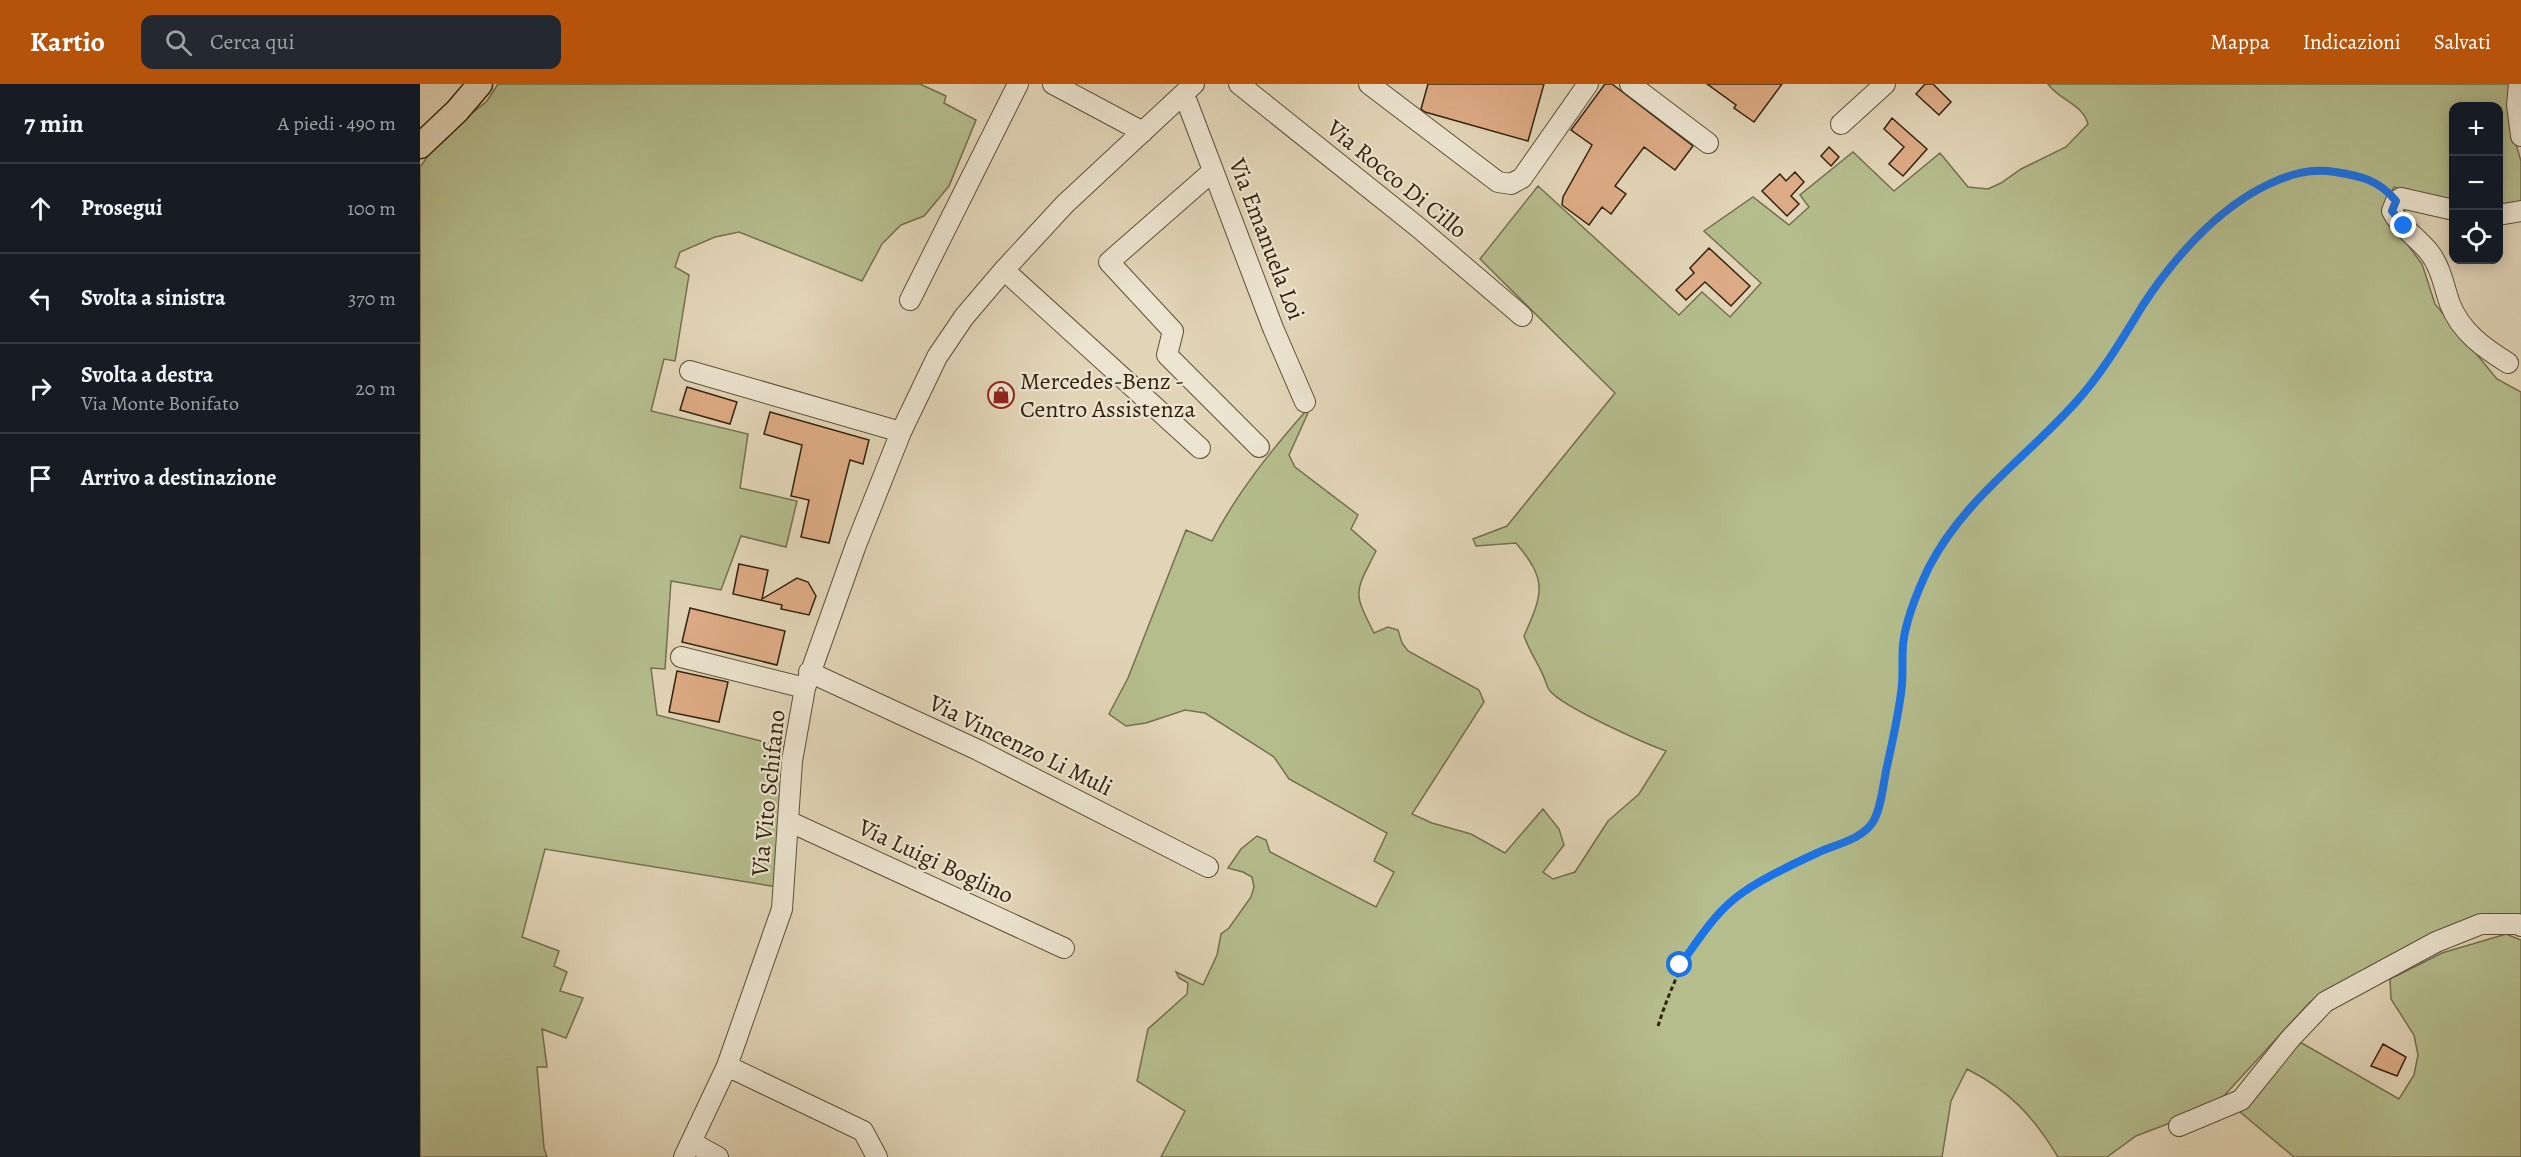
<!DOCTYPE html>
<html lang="it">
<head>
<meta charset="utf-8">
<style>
	body { margin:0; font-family:Alegreya,serif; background:#242831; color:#f1f3f6 }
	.controls { position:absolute; right:18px; top:18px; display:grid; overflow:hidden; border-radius:12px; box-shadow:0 3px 15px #0003 }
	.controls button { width:54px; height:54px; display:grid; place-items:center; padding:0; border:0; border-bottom:2px solid #363941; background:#171b24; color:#f1f3f6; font:30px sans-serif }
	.stop { position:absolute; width:18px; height:18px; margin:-14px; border:4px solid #1a73e8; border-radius:50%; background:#fff }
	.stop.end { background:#1a73e8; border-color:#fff; box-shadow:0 2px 6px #0008 }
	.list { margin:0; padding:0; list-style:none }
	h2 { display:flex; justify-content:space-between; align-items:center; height:78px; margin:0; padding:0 24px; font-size:26px }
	h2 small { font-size:20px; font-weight:400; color:#9ea1a6 }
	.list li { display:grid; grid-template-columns:39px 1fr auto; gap:18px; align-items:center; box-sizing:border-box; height:90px; padding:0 24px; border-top:2px solid #363941 }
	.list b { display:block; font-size:22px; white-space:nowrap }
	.list p { margin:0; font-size:20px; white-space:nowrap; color:#9ea1a6 }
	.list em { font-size:20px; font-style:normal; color:#9ea1a6 }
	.icon { flex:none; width:33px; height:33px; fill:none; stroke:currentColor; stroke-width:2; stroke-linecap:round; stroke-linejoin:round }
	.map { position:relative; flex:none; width:2101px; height:1073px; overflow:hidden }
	header { display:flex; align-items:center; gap:36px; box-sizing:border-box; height:84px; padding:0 30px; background:#b45309; color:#fff }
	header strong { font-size:28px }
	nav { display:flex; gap:33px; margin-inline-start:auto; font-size:21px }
	.search { width:420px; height:54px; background:#242831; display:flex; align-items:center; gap:15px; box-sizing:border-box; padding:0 21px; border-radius:12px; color:#9ea1a6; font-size:22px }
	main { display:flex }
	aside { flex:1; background:#171b24 }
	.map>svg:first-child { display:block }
	.green { fill:#b5bd8d; stroke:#74704e; stroke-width:1.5 }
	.building { fill:#ddab85; stroke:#32230e; stroke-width:1.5 }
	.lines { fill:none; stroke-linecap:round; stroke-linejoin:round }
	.minor-casing { stroke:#5e5038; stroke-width:22 }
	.major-casing { stroke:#32230e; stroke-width:27 }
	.path { stroke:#32230e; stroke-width:3; stroke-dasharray:4.5 3; stroke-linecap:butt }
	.minor { stroke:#ece4d0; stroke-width:20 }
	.major { stroke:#e2d5b7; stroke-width:24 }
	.route { stroke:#1a73e8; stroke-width:8 }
	.labels { text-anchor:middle; stroke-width:4.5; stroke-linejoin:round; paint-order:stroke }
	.street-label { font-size:24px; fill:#32230e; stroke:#ece4d0 }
	.poi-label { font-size:24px; fill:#32230e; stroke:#ece4d0; text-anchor:start }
</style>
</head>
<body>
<header>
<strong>Kartio</strong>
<div class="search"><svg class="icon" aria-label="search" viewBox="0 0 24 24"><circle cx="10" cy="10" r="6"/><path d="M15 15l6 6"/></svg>Cerca qui</div>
<nav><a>Mappa</a><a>Indicazioni</a><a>Salvati</a></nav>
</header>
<main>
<aside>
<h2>7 min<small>A piedi · 490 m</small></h2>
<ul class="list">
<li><svg class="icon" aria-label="ahead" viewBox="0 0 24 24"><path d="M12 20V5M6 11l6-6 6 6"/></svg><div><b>Prosegui</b></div><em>100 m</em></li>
<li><svg class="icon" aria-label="left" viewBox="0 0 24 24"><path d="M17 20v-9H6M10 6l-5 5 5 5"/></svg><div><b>Svolta a sinistra</b></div><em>370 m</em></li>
<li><svg class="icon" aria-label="right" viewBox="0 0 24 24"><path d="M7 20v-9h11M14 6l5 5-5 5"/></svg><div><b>Svolta a destra</b><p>Via Monte Bonifato</p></div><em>20 m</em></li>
<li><svg class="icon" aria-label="arrive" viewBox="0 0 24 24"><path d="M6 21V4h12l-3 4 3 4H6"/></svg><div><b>Arrivo a destinazione</b></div></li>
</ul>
</aside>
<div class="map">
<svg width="2101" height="1073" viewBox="0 0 2101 1073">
	<rect width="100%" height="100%" fill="#e2d5b7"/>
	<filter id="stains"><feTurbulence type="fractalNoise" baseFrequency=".00333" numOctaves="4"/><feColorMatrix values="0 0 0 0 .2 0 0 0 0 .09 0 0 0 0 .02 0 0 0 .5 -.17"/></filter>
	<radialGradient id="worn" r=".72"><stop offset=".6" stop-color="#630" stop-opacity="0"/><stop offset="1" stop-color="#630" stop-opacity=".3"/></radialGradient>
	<path class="green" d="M78,0h422l26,12 -2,7 32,17 -27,66 -25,30 -23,9 -19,19 -20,37 -123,-49 -24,5 -35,15 -5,15 14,8 -12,74 -2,12 -11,-2 -13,52 97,23 -8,54 57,13 -11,46 -45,-11 -20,54 -50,-9 -6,88 -14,-1 6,47 128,32 -7,140 -233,-38 -23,88 37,14 -5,15 13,6 -7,19 23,7 -17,40 -24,-9 5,38h-10l7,81 3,9h-127v-990l20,-28 47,-38z
		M1628,0h466l1,57 6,20v43l-22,6 -1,-104h-44l-1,96 -59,-15 -10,19 5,14 33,44 13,40 62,75 24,13v529l-143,46 -68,35 -87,95 -40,21 -47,18 -29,21h-49c-25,-41 -48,-66 -91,-88l-16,32 -9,56h-781l24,-46 -48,-30 11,-52 39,-35 1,-11 -9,-5 -3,-6 27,13 14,-30 4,-21 8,-6 22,-31 3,-10 -2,-10 -9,-5 -15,-4 13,-19 16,-13 9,4 4,12 106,55 18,-35 -20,-11 13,-28 -98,-54 -15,-22 -69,-44 -20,-3 -39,13 -20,3 -17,-12 19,-36 58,-148 26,11c25,-48 57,-88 93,-129l3,1 -19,42 6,12 63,48 -7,14 25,22c-21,42 -24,39 -2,82l14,-6 10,3 4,13 6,8 71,39 5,12 -72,112 20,9 39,11 34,19 38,-44 16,20 5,16 -21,27 10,7 22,-7 33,-51 31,-27 27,-43c-22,-8 -103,-44 -116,-60 -4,-5 -5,-13 -8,-18 -6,-13 -13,-23 -18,-37 19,-43 24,-55 -8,-93l-40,3 -3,-7 34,-13 108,-133 -135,-134 58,-73 141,129 23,-23 28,25 31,-34 -57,-52 49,-34 36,28 20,-18 -9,-12 53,-43 41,39 46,-38 28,34 20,2 13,-6 20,-14 45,-22 22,-23c-6,-21 -28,-23 -40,-40z
		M2086,850l15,6v217h-227l-54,-45 60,-70 99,57 15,-24 4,-20 -4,-20 -23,-36 -1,-20 52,-26z"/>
	<path class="building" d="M1008,0h116l-16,57 -103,-29 -4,-3z
		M1185,0h7l81,62 -18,24 -31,-23 -29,39 11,8 -15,20 -9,-7 -13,18 -27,-20 1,-8 29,-52 -21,-15z
		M1287,0h75l-28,38 -20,-14 2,-3z
		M1505,0h8l18,18 -12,13 -23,-21z
		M1472,34l35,31 -24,27 -14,-12 15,-17 -20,-18z
		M1409,63l10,10 -8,9 -10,-10z
		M1375,88l9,10 -13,14 8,8 -12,12 -25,-25 18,-17 6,7z
		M1289,164l41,38 -19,20 -26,-24 -19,18 -10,-10 18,-17 -4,-5z
		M267,303l50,15 -7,22 -50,-14z
		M350,328l99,28 -6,24 -13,-4 -21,83 -28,-6 8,-37 -18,-4 11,-51 -38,-11z
		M319,480l29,6 -6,29 35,-21 11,4 8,14 -7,19 -28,-6 1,-4 -49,-11z
		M270,524l95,23 -8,34 -95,-23z
		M257,587l51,11 -9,40 -50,-10z
		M1963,960l23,13 -9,19 -26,-10z"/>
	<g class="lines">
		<defs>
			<path id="minor" d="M633,0l90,48
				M819,0l180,144 103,88
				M949,0l129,98 13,2 11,-6 66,-94
				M1210,0l78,59
				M2099,0l-2,21 4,31
				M764,10l89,234 32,74
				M1421,40l44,-40
				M793,87l-104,91 64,69 -6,24 92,92
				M2034,126l-53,-12 -5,3 -4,10c8,16 26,27 37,41 12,15 15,35 21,52 11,28 34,44 58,59
				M2078,131l23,-4
				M584,186l196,178
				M490,216l108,-216
				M270,287l211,61
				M261,573l124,31
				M389,588l169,78 230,117
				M368,737l276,127
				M307,982l136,65 14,26
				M1759,1042l62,-26 49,-61 35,-37 111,-60 45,-18h37l3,2
				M271,1058l27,15
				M264,1073l43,-91 55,-157 10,-148 13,-73 51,-143 45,-113 36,-75 27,-40 40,-47 61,-66 129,-120"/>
			<path id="major" d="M0,62l37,-35 23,-27"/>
		</defs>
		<use href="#minor" class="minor-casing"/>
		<use href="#major" class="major-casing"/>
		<path class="path" d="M1238,942c16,-50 39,-99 82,-132 22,-17 49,-28 75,-40 19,-9 45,-13 58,-32 8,-13 9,-32 12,-47 7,-30 14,-60 17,-90 2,-29 2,-56 12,-84 10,-25 23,-53 39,-75 36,-47 86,-82 125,-126 25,-29 44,-62 65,-95 34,-52 87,-112 148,-131 31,-10 67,0 94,14"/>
		<use href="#minor" class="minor"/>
		<use href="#major" class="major"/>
	</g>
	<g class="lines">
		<path class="route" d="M1260,881c20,-27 37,-56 65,-74 22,-15 48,-27 72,-38 19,-9 44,-13 56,-31 8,-14 10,-35 13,-51 6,-28 13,-57 16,-86 1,-14 0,-28 1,-41 3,-26 15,-54 26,-77 35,-68 98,-110 147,-165 27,-30 46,-63 67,-97 30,-46 74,-96 124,-120 23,-11 43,-17 68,-13 26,4 44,8 61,29l-4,10 12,15"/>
	</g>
	<defs>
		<symbol id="shop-ring" viewBox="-11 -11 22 22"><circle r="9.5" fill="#ece4d0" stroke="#8f2418" stroke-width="1.5"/><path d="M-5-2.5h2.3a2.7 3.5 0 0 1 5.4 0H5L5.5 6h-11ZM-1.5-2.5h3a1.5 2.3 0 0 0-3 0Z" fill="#8f2418"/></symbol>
	</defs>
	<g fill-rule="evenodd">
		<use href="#shop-ring" x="566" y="296" width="30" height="30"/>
	</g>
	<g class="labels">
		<g class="street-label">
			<text transform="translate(977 95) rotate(39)" y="8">Via Rocco Di Cillo</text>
			<text transform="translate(847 155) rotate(69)" y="8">Via Emanuela Loi</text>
			<text transform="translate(601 661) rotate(26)" y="8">Via Vincenzo Li Muli</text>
			<text transform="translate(348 709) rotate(-84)" y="8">Via Vito Schifano</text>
			<text transform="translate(516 777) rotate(25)" y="8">Via Luigi Boglino</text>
		</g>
		<g class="poi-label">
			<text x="600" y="305">Mercedes-Benz -<tspan x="600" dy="28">Centro Assistenza</tspan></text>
		</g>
	</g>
	<rect width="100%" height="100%" filter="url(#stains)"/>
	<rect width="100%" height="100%" fill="url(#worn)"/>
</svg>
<div class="controls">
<button>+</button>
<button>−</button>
<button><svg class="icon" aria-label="locate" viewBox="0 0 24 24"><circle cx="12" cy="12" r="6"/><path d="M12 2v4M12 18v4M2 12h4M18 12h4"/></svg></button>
</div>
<div class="stop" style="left:1260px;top:881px"></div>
<div class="stop end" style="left:1984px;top:142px"></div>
</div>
</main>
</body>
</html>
